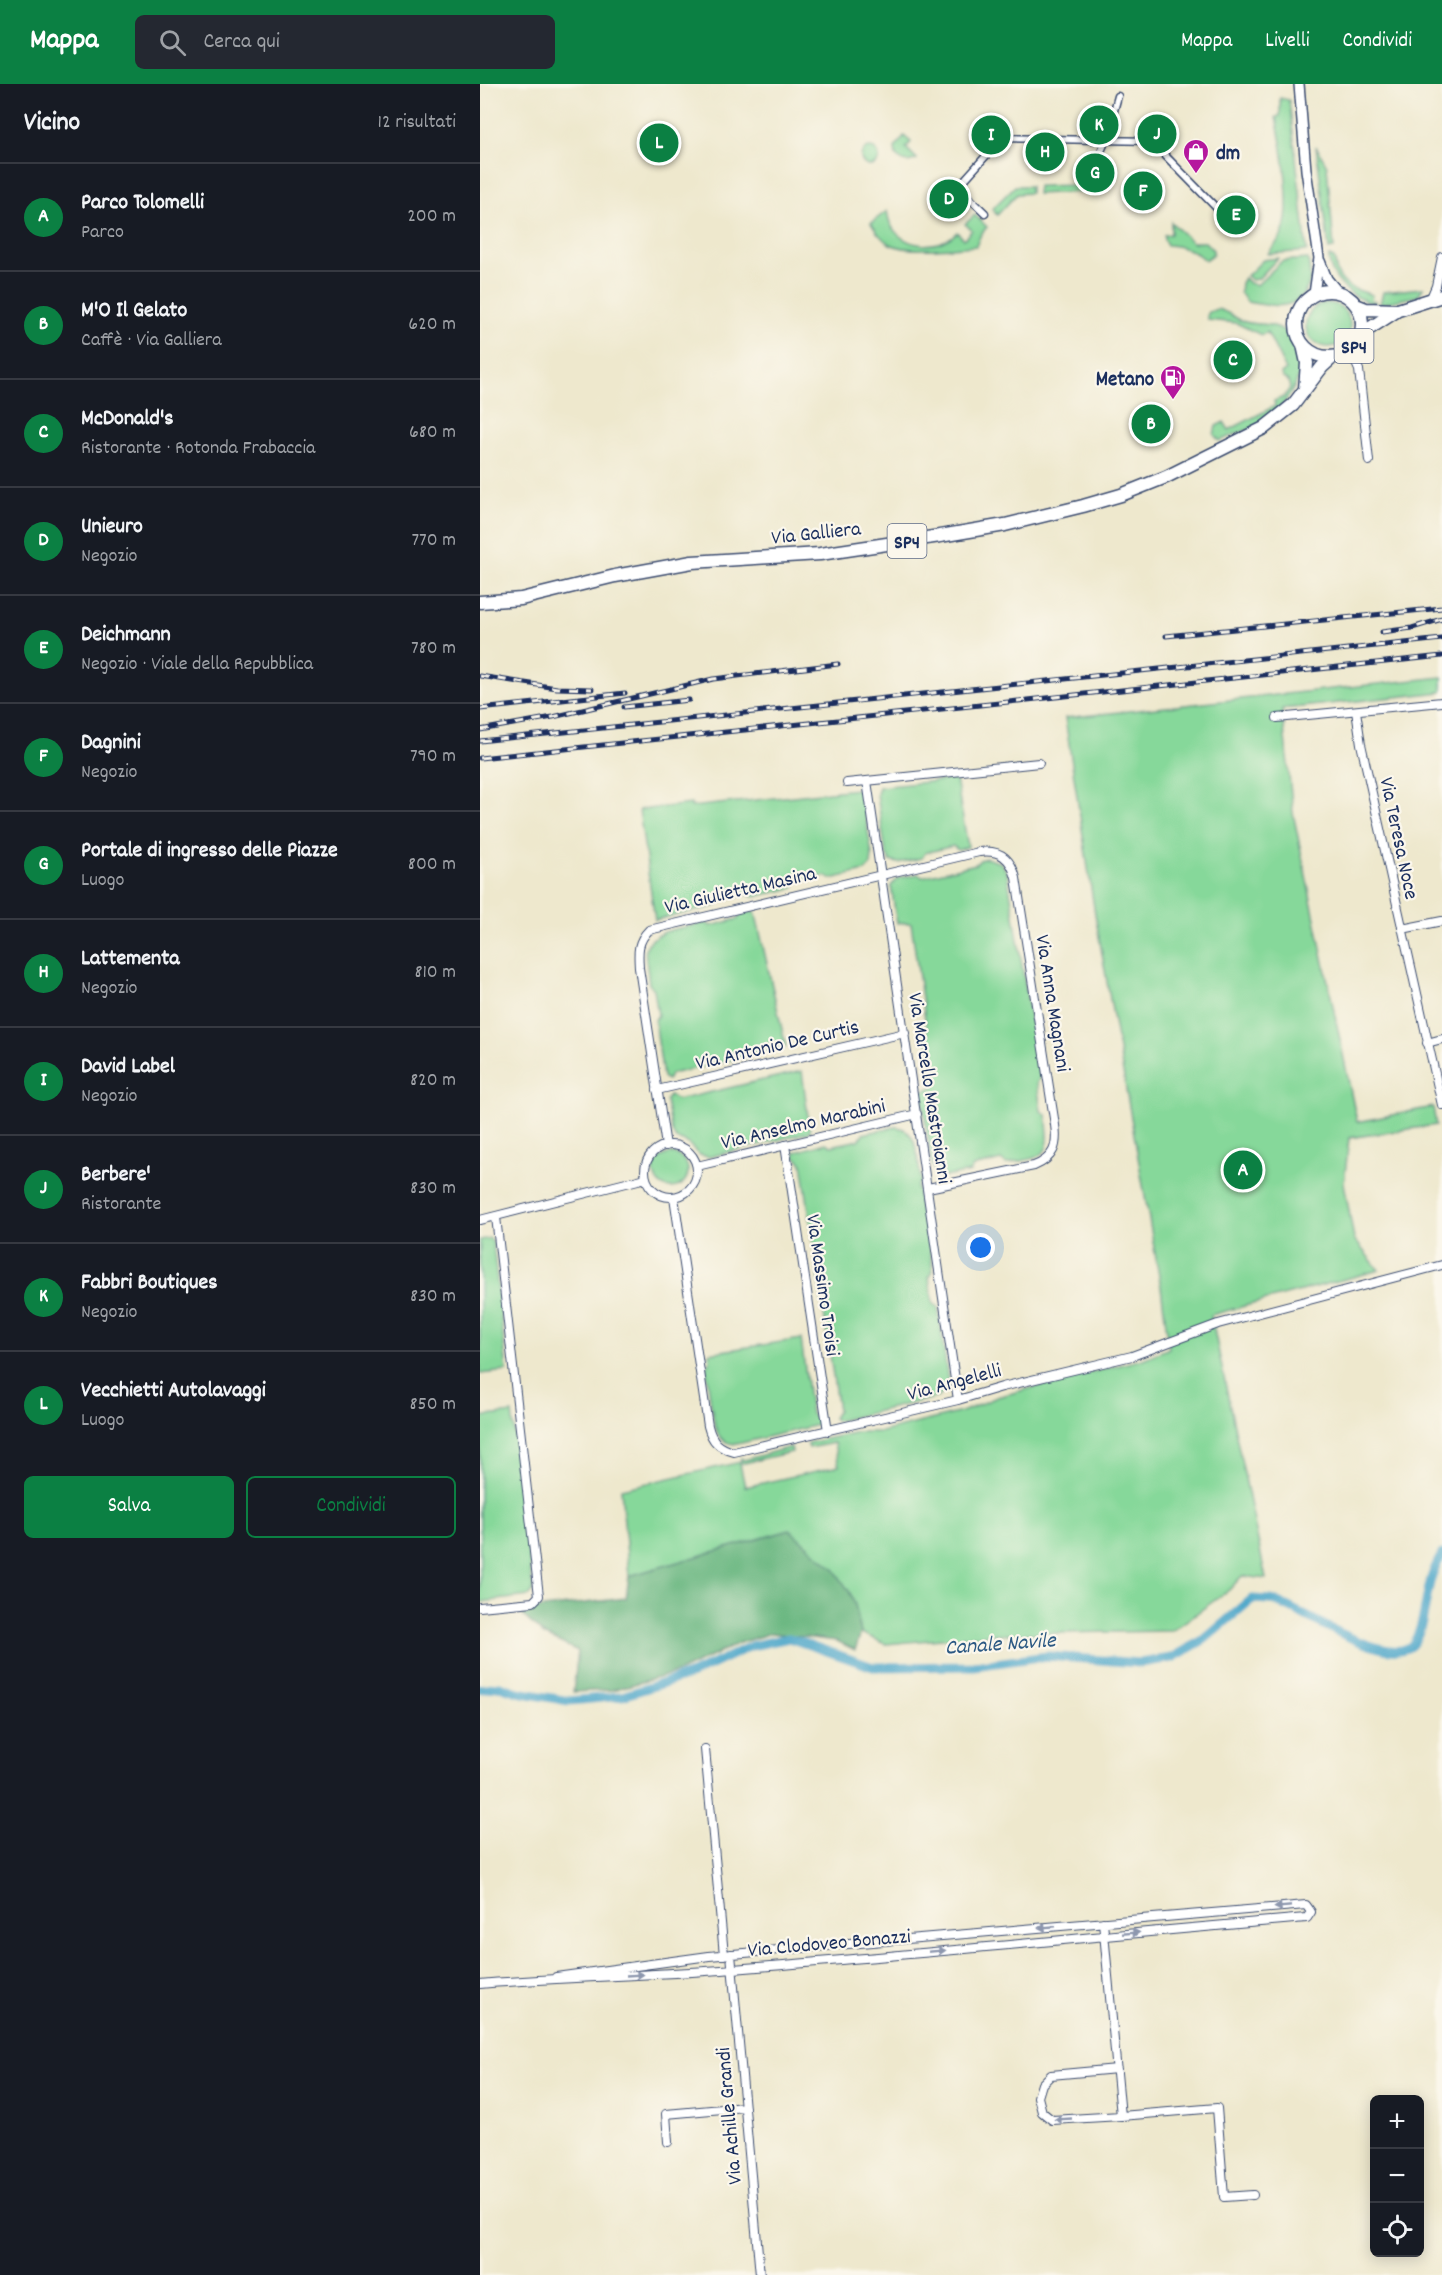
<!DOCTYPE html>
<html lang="it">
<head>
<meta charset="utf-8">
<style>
	body { margin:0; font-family:Dekko,sans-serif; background:#242831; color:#f1f3f6 }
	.controls { position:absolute; right:18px; bottom:18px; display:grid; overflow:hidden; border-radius:9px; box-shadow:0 3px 15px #0003 }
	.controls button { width:54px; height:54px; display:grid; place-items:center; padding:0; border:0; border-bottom:2px solid #363941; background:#171b24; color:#f1f3f6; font:30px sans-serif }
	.you { position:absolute; left:501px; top:1164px; width:21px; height:21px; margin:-15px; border:4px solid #fff; border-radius:50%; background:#1a73e8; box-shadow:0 0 0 9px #1a73e833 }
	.badge { display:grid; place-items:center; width:39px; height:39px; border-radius:50%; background:#0b8043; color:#fff; font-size:20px; font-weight:700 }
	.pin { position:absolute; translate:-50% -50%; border:3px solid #fff; box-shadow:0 2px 6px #0006 }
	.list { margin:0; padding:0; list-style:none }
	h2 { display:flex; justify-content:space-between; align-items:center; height:78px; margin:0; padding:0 24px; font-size:26px }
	h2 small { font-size:20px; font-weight:400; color:#9ea1a6 }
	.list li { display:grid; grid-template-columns:39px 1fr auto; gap:18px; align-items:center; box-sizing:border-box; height:108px; padding:0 24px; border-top:2px solid #363941 }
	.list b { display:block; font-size:22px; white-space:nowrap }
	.list p { margin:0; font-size:20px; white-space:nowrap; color:#9ea1a6 }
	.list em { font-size:20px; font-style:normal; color:#9ea1a6 }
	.actions { display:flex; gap:12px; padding:18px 24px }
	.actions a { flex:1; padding:14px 0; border:2px solid #0b8043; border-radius:9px; text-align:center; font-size:21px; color:#0b8043 }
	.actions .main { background:#0b8043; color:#fff }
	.icon { flex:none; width:33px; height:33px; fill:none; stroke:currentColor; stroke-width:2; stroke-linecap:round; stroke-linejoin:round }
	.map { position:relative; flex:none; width:962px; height:2191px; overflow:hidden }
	header { display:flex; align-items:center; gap:36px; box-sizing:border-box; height:84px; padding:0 30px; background:#0b8043; color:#fff }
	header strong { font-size:28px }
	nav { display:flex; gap:33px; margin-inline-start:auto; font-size:21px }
	.search { width:420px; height:54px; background:#242831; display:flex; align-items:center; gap:15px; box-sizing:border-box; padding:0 21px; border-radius:9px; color:#9ea1a6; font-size:22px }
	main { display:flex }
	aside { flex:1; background:#171b24 }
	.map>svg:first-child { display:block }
	.green { fill:#86d89a; stroke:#50847c; stroke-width:1.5 }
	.forest { fill:#6cb882; stroke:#447470; stroke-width:1.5 }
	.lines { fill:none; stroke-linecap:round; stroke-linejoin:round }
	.canal { stroke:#4ca6c9; stroke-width:9 }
	.pedestrian-casing { stroke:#3b4b6f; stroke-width:9 }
	.minor-casing { stroke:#3b4b6f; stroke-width:10 }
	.tertiary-casing { stroke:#3b4b6f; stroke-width:12 }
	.primary-casing { stroke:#3b4b6f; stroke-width:15 }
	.pedestrian { stroke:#fff; stroke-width:6 }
	.minor { stroke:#fff; stroke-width:8 }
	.tertiary { stroke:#fff; stroke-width:9 }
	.primary { stroke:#fff; stroke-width:12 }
	.rail-casing { stroke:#1b2f5e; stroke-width:5 }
	.rail { stroke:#fbf7ec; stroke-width:3; stroke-dasharray:9; stroke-linecap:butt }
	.oneway { fill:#8d97ae }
	.labels { text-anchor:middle; stroke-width:4.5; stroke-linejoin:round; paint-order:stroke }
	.shield { fill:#fbf7ec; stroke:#5e6b89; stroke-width:1.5 }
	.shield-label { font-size:20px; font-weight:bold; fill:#1b2f5e }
	.poi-label { font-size:21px; font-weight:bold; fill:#1b2f5e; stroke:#fbf7ec; text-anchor:start }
	.street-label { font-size:21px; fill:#1b2f5e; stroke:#fbf7ec }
	.water-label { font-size:22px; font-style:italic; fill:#2c5983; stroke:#fbf7ec }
</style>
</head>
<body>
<header>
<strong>Mappa</strong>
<div class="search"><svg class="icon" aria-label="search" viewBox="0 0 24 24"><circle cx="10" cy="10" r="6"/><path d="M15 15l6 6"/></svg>Cerca qui</div>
<nav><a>Mappa</a><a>Livelli</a><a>Condividi</a></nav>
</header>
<main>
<aside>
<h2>Vicino<small>12 risultati</small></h2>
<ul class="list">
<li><span class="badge">A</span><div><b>Parco Tolomelli</b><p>Parco</p></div><em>200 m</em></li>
<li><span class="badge">B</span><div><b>M'O Il Gelato</b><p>Caffè · Via Galliera</p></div><em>620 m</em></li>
<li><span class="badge">C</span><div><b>McDonald's</b><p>Ristorante · Rotonda Frabaccia</p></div><em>680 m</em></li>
<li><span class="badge">D</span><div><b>Unieuro</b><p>Negozio</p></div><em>770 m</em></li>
<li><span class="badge">E</span><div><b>Deichmann</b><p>Negozio · Viale della Repubblica</p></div><em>780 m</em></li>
<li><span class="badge">F</span><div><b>Dagnini</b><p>Negozio</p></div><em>790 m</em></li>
<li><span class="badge">G</span><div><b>Portale di ingresso delle Piazze</b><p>Luogo</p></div><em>800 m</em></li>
<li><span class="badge">H</span><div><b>Lattementa</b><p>Negozio</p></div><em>810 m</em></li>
<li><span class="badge">I</span><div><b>David Label</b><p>Negozio</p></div><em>820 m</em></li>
<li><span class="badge">J</span><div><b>Berbere'</b><p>Ristorante</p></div><em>830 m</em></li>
<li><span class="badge">K</span><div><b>Fabbri Boutiques</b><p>Negozio</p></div><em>830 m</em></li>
<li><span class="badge">L</span><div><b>Vecchietti Autolavaggi</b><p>Luogo</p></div><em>850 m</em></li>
</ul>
<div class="actions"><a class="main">Salva</a><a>Condividi</a></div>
</aside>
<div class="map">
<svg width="962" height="2191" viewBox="0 0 962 2191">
	<rect width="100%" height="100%" fill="#fbf7ec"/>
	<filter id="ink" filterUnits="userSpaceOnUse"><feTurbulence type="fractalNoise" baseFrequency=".0167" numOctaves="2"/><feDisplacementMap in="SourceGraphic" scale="12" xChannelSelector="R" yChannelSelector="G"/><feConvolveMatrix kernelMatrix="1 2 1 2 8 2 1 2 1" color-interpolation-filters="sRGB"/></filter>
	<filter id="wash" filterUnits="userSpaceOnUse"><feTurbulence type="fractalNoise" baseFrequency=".008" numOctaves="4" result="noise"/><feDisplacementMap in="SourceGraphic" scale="24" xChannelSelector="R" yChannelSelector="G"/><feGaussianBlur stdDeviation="1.35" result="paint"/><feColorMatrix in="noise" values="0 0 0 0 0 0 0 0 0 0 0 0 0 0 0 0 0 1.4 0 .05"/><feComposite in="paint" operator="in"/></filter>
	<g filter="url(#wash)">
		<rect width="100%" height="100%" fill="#eee8cd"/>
		<path class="green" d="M800,14l9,2 18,151 -39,3c4,-7 12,-13 15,-22 10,-27 -1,-87 -7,-115l4,-1z
			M424,52l7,6 -5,6 11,11c-9,4 -13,4 -21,-3l-1,-8z
			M836,62l11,20 7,82 -5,1z
			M381 73a9 9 0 1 1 18 0a9 9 0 1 1-18 0Z
			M600,101l-1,7 -42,2 1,-8z
			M535,102h15v7l-13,1 -20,21 -5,-6z
			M407,127c1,5 2,11 4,14 13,25 49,25 66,7l7,7 8,-9 -7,-6 10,-9 12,12 -6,7 -5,12c-22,1 -66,8 -86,-2 -9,-5 -14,-13 -19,-21z
			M691,138l21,20h13l8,8v4l-8,6c-13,-11 -23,-14 -38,-15l-3,-5v-5l7,-1z
			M849,172l5,2c2,5 1,9 3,14 7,17 21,17 35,23l-1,6h4v3c-22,-5 -46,-24 -46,-48z
			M798,174l-20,21 -6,1 -5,-4 16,-16z
			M828,175c1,7 3,17 1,24 -10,30 -39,23 -62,19l-7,-10 1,-9 3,-5 5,5 8,2 25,-24z
			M943,204l-5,8 -38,8 3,-12z
			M826 241a22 22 0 1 1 44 0a22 22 0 1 1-44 0Z
			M737,225c10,2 16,8 25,12 13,5 29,1 41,9 7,4 9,11 13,18 17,28 -20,72 -46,81 -11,4 -18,6 -30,12l-6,-6 2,-9 8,-4 5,8 46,-24 -1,-5 10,-4 6,-9 -2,-7 -5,-3 -2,-4 5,-4 -19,-38 -6,3 -25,-12 -28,-3 -1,-4 2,-4z
			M962,593v15l-160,17 11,104 64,309 76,-15 3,18 -87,13 -5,45 10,56 25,31 -168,45 55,264 -24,-3 -13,14 -57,41 -175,3 -111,10 -25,-11 -6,-28 -6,-14 -59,-61 -161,46 -8,-87 120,-27v-4l3,2 47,-13 1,5 -52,12 5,23 94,-21 -5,-23 -25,5 -2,-5 51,-11h23l81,-20 35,-15 146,-38 26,-11 -8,-61 -66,-373 -30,-196z
			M476,695l12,68 -10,3 -5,-4 -28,7 -3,5 -24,5 -8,-2 -4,-7 -9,-60 2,-7z
			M377,705l5,6 10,60 -1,10 -6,6 -34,8 -5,-3 -30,6 -3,6 -40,9 -5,-3 -29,7 -3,5 -61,14 -16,-110 52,-6v3z
			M506,774l15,5 6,9 33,206 -3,5 4,28 5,4c6,43 0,41 -40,49l-5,-4 -28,7 -3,5 -26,5 -8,-3 -4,-9 -11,-74 14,-4 -24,-164h-14l-6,-37 7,-8 20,-4 4,3 54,-13 4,-4z
			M275,827l31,136 -115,27 -4,6 -4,-3 -8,-57 3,-5 -4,-26 -5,-5 -4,-35c9,-21 41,-21 61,-26l5,3 27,-7 3,-5z
			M322,987l8,61 -101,25 -9,-2 -14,-13 -10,-3 -4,-7 -6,-32 4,-5 7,5z
			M415,1043c24,0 23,37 26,55l-4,4 4,29 4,3 8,53 -4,6 4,27 5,3 11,81 -11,9 -101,24 -4,-3 5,-8 -36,-247 -8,-7 1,-4 31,-9 5,3 28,-6 4,-6z
			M174 1087a17 17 0 1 1 34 0a17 17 0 1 1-34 0Z
			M10,1154l3,5 14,128 -27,3v-134z
			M321,1255l10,75 8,6 -1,5 -81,19c-6,0 -13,-2 -17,-7 -8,-9 -12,-56 -14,-71l4,-4 -1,-9z
			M32,1329l21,177 -4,6 -47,6 -2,-1v-184z"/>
		<path class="forest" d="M310,1446l44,39 15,22 6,14 6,28 -6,17 -18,-9 -66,-8 -32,10 -60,29 -67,18 -39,2 5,-41 -34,-16 -26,-24 108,-13 3,-22z"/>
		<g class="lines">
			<path class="canal" d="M0,1605l20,-3 18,6 51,9 53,-5 70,-22 59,-28 38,-8 84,29 101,-1 73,-10 93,7 32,-5 33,-19 47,-40c7,1 16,0 23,2 25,8 120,72 139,41 11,-19 11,-43 17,-63 2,-9 7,-17 11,-25"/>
		</g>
	</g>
	<g filter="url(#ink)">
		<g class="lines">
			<defs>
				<path id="pedestrian" d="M607,99l19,-43 12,-44
					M505,129l-27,-26 44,-49 149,3 87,89"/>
				<path id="minor" d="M950,216l6,-14 6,-29
					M870,266l9,20 10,91
					M876,627l5,33 81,361
					M797,634l165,-16
					M387,697l91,619
					M367,699l192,-20
					M922,845l40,-8
					M947,959l15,-4
					M177,1006l248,-57
					M305,1061l43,286
					M165 1087a26 26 0 1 1 52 0a26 26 0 1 1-52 0Z
					M186,1062l-27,-178c-1,-16 -2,-26 10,-38l330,-78c21,-3 32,6 37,26l39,247c3,21 -1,33 -21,41l-106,22
					M217,1082l220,-52
					M194,1113l34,229c4,16 11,22 26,26l224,-52 44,-13 130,-31 86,-32 224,-59
					M0,1136l166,-42
					M0,1523l53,-5 6,-6 -43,-379
					M225,1665l19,206
					M623,1838l18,194 96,-8 7,89 29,-2
					M251,1870l29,321
					M0,1900c84,-7 169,-8 253,-15 192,-15 383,-35 574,-51l4,-6 -5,-7 -597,51 -153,21
					M637,1985l-66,6 -9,9 -4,13 4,15 10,8 69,-4
					M188,2058l-2,-28 79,-7"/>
				<path id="tertiary" d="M819,0l7,86 13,88 -5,36
					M840,177l7,18 11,13"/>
				<path id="primary" d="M816 240a33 33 0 1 1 66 0a33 33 0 1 1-66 0Z
					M876,221l10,4 30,1
					M881,250l37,-24 44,-14
					M823,261l4,18 -2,26
					M0,518l41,-3 94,-23 77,-14 128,-8 120,-18 65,-11 78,-19 38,-11 45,-18 98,-49 29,-23 29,-38 11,-10"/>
			</defs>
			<use href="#pedestrian" class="pedestrian-casing"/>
			<use href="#minor" class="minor-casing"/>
			<use href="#tertiary" class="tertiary-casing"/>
			<use href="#primary" class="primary-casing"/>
			<use href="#pedestrian" class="pedestrian"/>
			<use href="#minor" class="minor"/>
			<use href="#tertiary" class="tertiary"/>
			<use href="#primary" class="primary"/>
			<defs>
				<path id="rail" d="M902,548l30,-4 30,-9
					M686,552l276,-28
					M0,592l77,12 35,1
					M144,623l65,-7
					M0,625l145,-16
					M0,646l73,-13 160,-38 125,-15
					M0,657l962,-102
					M0,674l962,-102"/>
			</defs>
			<use href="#rail" class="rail-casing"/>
			<use href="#rail" class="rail"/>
		</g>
		<defs><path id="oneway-solid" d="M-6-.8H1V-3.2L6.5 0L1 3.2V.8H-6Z" transform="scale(1.5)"/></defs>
		<g class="oneway">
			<use href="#oneway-solid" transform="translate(803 1823) rotate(175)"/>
			<use href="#oneway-solid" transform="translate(567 1843) rotate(175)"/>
			<use href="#oneway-solid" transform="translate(651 1849) rotate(-5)"/>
			<use href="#oneway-solid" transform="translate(457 1867) rotate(-5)"/>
			<use href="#oneway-solid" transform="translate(155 1891) rotate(-3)"/>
			<use href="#oneway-solid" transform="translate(583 2035) rotate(177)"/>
		</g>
	</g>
	<defs>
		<symbol id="shop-pin" viewBox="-11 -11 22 30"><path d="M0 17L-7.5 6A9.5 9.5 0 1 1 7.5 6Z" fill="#b5179e" stroke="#fbf7ec"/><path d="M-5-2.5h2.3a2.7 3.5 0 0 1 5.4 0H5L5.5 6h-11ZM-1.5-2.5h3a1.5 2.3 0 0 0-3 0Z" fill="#fff"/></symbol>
		<symbol id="fuel-pin" viewBox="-11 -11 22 30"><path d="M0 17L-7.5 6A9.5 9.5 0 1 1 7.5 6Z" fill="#b5179e" stroke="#fbf7ec"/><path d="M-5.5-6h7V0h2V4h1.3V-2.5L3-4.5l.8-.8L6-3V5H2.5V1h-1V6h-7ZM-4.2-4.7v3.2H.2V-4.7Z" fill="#fff"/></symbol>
	</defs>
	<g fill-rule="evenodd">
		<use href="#shop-pin" x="701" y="53" width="30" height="40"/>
		<use href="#fuel-pin" x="678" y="279" width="30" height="40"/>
	</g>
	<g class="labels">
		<g class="shield">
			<rect x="854.5" y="245" width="39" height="34" rx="4.5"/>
			<rect x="407.5" y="440" width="39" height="34" rx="4.5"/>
		</g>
		<g class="shield-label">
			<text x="874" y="269">SP4</text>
			<text x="427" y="464">SP4</text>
		</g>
		<g class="poi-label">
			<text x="736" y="75">dm</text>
			<text x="674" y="301" text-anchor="end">Metano</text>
		</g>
		<g class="street-label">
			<text transform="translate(336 448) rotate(-6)" y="7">Via Galliera</text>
			<text transform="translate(920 754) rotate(78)" y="7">Via Teresa Noce</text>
			<text transform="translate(260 805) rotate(-13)" y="7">Via Giulietta Masina</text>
			<text transform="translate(574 919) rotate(81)" y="7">Via Anna Magnani</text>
			<text transform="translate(297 960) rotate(-13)" y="7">Via Antonio De Curtis</text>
			<text transform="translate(451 1004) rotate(81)" y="7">Via Marcello Mastroianni</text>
			<text transform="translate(323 1039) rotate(-13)" y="7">Via Anselmo Marabini</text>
			<text transform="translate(344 1201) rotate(82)" y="7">Via Massimo Troisi</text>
			<text transform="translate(474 1297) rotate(-15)" y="7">Via Angelelli</text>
			<text transform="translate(349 1858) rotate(-5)" y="7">Via Clodoveo Bonazzi</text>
			<text transform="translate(248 2032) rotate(-95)" y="7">Via Achille Grandi</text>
		</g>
		<g class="water-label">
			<text transform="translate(520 1558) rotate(-4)" y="8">Canale Navile</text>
		</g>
	</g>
</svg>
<div class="controls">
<button>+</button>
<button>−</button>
<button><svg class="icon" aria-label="locate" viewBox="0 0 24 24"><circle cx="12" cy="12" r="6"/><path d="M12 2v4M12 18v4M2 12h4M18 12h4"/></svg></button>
</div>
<div class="you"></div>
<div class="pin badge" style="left:763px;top:1086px">A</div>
<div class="pin badge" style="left:671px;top:340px">B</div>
<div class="pin badge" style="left:753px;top:276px">C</div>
<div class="pin badge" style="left:469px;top:115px">D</div>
<div class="pin badge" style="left:756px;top:131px">E</div>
<div class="pin badge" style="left:663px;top:107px">F</div>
<div class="pin badge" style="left:615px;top:89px">G</div>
<div class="pin badge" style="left:565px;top:68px">H</div>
<div class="pin badge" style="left:511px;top:51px">I</div>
<div class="pin badge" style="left:677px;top:50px">J</div>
<div class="pin badge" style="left:619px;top:41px">K</div>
<div class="pin badge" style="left:179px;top:59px">L</div>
</div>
</main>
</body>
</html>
